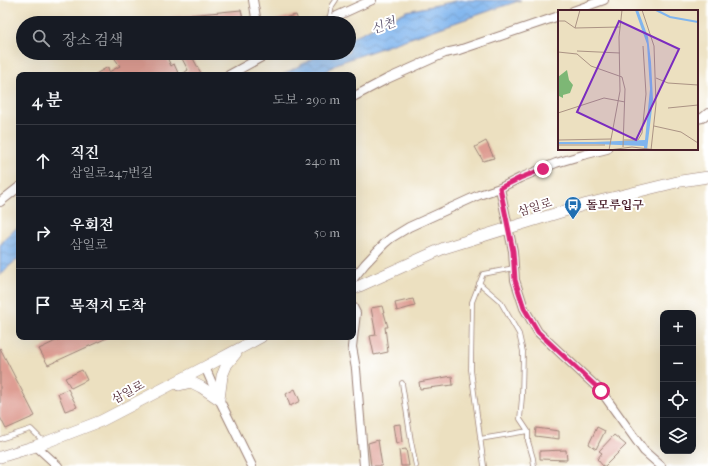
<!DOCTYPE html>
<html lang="ko">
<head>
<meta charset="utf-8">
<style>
	body { margin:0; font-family:"IM FELL French Canon","Noto Serif KR",serif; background:#20242c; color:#f1f3f6 }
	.controls { position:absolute; right:12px; bottom:12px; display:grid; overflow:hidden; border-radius:8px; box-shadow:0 4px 16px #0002 }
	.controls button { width:36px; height:36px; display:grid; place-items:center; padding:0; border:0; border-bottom:1px solid #363941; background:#171b24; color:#f1f3f6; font:20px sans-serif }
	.stop { position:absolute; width:12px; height:12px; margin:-9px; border:3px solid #db2777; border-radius:50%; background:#fff }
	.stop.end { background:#db2777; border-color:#fff; box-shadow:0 1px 4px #0008 }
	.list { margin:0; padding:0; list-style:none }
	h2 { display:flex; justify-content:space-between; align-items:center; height:52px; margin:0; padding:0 16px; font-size:17px }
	h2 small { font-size:13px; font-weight:400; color:#9ea1a6 }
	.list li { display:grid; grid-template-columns:26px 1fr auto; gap:12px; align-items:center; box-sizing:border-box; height:72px; padding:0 16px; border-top:1px solid #363941 }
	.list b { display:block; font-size:15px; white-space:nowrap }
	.list p { margin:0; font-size:13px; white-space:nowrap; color:#9ea1a6 }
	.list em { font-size:13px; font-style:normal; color:#9ea1a6 }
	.icon { flex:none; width:22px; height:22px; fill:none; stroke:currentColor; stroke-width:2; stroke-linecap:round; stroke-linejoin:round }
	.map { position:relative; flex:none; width:708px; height:466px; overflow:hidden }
	.search { position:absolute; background:#171b24; box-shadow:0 4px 16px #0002; left:16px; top:16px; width:340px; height:44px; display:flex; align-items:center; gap:10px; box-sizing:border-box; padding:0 14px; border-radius:22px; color:#9ea1a6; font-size:15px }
	.panel { position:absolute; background:#171b24; box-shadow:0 4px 16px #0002; left:16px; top:72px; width:340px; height:268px; border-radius:8px }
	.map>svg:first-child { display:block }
	.water { fill:url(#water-waves); stroke:#656a8c }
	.building { fill:#de9d93 }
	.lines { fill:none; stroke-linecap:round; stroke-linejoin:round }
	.lane-casing { stroke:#9b8076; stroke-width:5.5 }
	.street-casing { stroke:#9b8076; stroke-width:10 }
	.secondary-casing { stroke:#9b8076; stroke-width:12 }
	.lane { stroke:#fff; stroke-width:4 }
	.street { stroke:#fff; stroke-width:8 }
	.secondary { stroke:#fff; stroke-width:11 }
	.route { stroke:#db2777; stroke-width:5 }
	.labels { text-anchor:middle; stroke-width:4; stroke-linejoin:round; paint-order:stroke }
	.poi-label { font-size:12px; font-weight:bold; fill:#4a1f2b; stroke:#fff; text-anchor:start }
	.street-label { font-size:12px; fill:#4a1f2b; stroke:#fff }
	.water-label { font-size:13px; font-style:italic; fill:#5d546f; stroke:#fff }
	.inset-river { fill:none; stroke:#80b5ee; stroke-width:2 }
	.inset-road { fill:none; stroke:#ab9384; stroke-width:1 }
	.view { fill:#7b2cbf; fill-opacity:0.15; stroke:#7b2cbf; stroke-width:2 }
	.inset-edge { fill:none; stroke:#4a1f2b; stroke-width:2 }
</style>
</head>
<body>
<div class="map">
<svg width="708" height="466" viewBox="0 0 708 466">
	<defs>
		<pattern id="water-waves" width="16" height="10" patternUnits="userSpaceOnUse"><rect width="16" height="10" fill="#80b5ee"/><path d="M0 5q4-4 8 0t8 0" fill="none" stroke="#6b93c1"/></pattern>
	</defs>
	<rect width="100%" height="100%" fill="#fff"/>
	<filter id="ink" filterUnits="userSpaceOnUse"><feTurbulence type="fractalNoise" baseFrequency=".025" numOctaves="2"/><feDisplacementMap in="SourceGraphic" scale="8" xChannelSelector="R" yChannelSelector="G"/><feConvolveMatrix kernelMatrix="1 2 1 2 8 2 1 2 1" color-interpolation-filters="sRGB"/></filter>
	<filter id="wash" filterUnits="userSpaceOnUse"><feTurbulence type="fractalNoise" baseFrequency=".012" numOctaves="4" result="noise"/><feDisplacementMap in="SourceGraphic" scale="16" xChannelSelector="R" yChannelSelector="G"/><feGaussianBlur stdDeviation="0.9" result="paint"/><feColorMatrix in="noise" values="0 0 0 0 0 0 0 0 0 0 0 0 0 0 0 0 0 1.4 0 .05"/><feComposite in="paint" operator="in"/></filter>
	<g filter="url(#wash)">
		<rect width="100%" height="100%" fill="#ece0c0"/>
		<path class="water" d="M460,0h61l-183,63 -17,12h-39l41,-22h26v-14l58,-28z
			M19,227v31l-12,10 -7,8v-31l11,-13z"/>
		<g id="blocks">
			<path class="building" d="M241,10l3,13h-96v-4z
				M296,15l3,8h-28v-2z
				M111,53h54l6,13 3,-2 5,11h-85l14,-8 1,5 11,-6z
				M179,53h11l12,22h-21l7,-5z
				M486,141l8,17 -11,3 -8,-14z
				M413,299l2,7 -18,5 -2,-8z
				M382,306l6,21h-3l3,25 -14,3 -4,-19 6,-1 -5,-27z
				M64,337h45l-61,28 -9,-16z
				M0,348l35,68 -29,13 -6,-12z
				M82,370l5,10 -16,8 -6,-10z
				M452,376l1,9 -33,4 -1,-7z
				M68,389l9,18 -12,4 -7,-18z
				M295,389l5,12 -10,5 -4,-12z
				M400,424l2,18 -6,2 -3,-19z
				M597,427l8,4 -9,18 -7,-5z
				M536,428l23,3v8l-24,-3z
				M614,435l12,10 -21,21h-2l-6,-7 5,-6 -3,-2z
				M378,440l4,26h-11l-3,-23z
				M406,449l3,17h-8l-2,-16z
				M566,450l1,10 -27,-1v-8z"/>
		</g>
	</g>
	<g filter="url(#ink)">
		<use href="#blocks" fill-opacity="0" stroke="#9b8076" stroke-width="1"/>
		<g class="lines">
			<defs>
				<path id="lane" d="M329,20l3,-14 4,-6
					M479,283l21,18 19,33 4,18 -1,45 -2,22 8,12v10l5,17 1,8
					M402,383l9,58 5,25
					M0,439l31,-10 12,12
					M480,439l48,-8
					M484,466l-13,-96 1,-68 11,-28 31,-6"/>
				<path id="street" d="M253,0l4,23
					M573,11l31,-11
					M324,23l13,-7 35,-16
					M229,75l40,-22
					M353,97l34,-18 58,-26 14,-3 100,-34
					M697,119l5,-1 6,-5
					M500,188l13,63 2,29 9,28 14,24 63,59 43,60 17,15
					M0,202l19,-15
					M353,279l12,-15 19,-20 7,-6 18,-11 70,-32 21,-7 20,-10 36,-15 27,-8 24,-6
					M353,307l3,6 -4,34 4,22 8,97
					M205,367l14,32 33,67
					M36,446l22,20"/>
				<path id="secondary" d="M353,289l91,-41 29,-9 114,-35 94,-23 27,-4
					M179,385l12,-3 10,5 18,12 3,-23 5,-12 9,-11
					M0,457l36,-11 65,-25 104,-54 56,-30"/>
			</defs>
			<use href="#lane" class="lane-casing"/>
			<use href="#street" class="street-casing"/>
			<use href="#secondary" class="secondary-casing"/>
			<use href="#lane" class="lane"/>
			<use href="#street" class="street"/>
			<use href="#secondary" class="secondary"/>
		</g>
	</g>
	<g class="lines" filter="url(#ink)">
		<path class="route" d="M543,169l-23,9 -20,10 13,63 2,29 9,28 14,24 63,59"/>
	</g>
	<defs>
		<symbol id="bus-pin" viewBox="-11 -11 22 30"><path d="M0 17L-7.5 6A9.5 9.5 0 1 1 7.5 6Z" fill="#1f6fb2" stroke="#fff"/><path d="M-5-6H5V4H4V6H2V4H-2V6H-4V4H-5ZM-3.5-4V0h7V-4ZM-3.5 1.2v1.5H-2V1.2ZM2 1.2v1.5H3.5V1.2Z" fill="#fff"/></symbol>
	</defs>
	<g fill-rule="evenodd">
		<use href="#bus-pin" x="563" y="195" width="20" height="27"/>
	</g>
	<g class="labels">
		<g class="poi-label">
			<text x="586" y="209">돌모루입구</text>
		</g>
		<g class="street-label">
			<text transform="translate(535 207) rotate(-17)" y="4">삼일로</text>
			<text transform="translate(128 392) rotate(-28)" y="4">삼일로</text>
		</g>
		<g class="water-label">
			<text transform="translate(383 25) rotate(-20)" y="5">신천</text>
		</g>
	</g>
	<g transform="translate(558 10)">
		<rect width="140" height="140" fill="#ece0c0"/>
		<path d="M9,60l2,10 4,5 -3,8 -7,2v3l-4,-2 -1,-19z" fill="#7db775"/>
		<path d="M77,0h3l10,27 3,25 2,38 -6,50h-3v-4l-49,-2 -1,-2 51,-2 5,-51 -3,-45z" fill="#80b5ee"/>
		<path class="inset-river" d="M98,0l14,7 28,5M0,133h37"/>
		<path class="inset-road" d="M84,0l12,36 2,58 -5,46M0,11h7l10,7 5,-18M17,18l45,-1M19,41l43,2M0,42l19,2 14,12 31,11 3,12 -2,58M98,68l12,5 30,2M110,98l30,-3M0,103l46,-15 21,4M96,116l27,6 17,11M0,130l53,-1M66,130h14l4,-7 4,-39 -3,-48M0,135h47M51,140l23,-3 25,3M51,140l11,-59 -1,-54 3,-27"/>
		<path class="view" d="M61,11l60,28 -43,91 -59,-28z"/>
		<rect width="140" height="140" class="inset-edge"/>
	</g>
</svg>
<div class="controls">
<button>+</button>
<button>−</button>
<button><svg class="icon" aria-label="locate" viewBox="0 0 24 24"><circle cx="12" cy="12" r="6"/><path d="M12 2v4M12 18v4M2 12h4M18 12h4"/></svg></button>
<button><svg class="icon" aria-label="layers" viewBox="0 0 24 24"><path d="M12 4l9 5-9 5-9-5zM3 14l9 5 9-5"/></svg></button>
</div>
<div class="stop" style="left:601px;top:391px"></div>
<div class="stop end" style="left:543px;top:169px"></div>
<div class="search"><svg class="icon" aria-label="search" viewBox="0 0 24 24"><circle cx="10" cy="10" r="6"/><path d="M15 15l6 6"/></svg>장소 검색</div>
<section class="panel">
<h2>4 분<small>도보 · 290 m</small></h2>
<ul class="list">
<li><svg class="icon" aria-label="ahead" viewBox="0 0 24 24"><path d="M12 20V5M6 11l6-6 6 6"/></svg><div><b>직진</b><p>삼일로247번길</p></div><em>240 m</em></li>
<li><svg class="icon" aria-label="right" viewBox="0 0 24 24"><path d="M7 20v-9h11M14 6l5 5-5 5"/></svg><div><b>우회전</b><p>삼일로</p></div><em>50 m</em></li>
<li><svg class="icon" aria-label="arrive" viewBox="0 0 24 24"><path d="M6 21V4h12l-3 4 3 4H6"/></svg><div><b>목적지 도착</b></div></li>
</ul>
</section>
</div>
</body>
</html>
